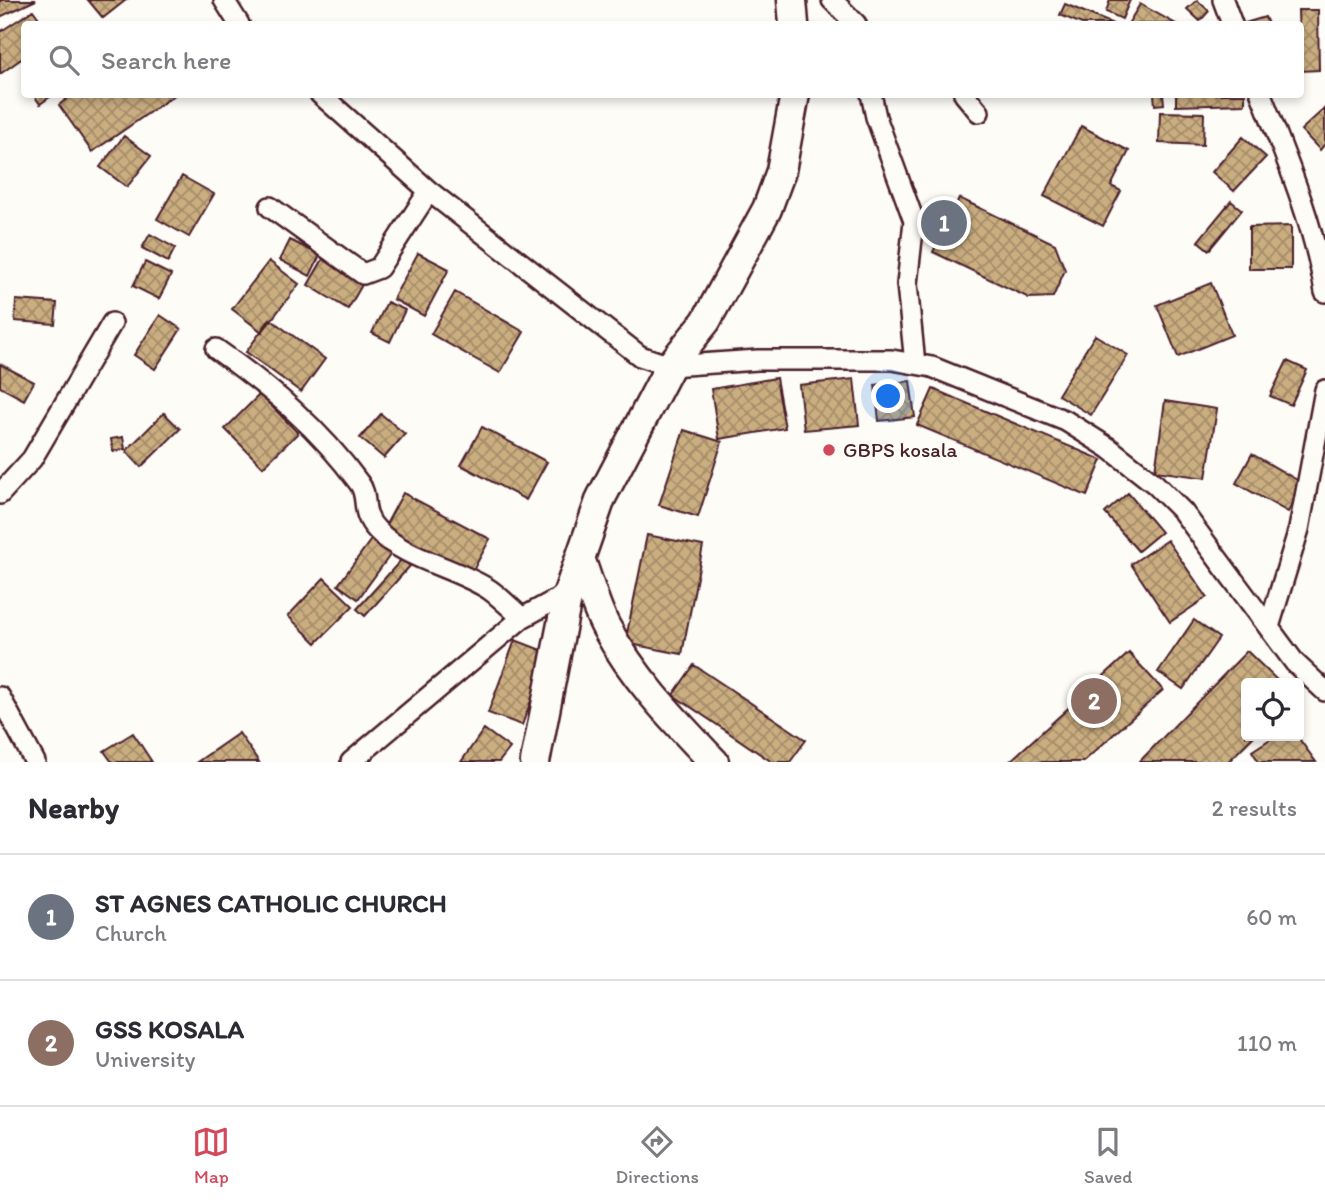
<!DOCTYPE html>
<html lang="en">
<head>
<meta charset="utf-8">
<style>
	body { margin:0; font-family:Itim,sans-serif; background:#f7f7f7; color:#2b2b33 }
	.controls { position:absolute; right:21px; bottom:21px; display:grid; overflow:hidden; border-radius:7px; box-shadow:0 4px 10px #0003 }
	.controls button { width:63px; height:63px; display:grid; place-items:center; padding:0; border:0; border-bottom:2px solid #e1e1e2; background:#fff; color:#2b2b33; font:35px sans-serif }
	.you { position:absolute; left:889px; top:397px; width:24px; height:24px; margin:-18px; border:5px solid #fff; border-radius:50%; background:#1a73e8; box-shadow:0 0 0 10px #1a73e833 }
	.badge { display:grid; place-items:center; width:46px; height:46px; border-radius:50%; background:#d1495b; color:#fff; font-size:23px; font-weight:700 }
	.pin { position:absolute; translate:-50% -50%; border:4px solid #fff; box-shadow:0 2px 7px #0006 }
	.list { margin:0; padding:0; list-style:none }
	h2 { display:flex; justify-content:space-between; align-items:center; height:91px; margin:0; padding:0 28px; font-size:30px }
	h2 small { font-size:23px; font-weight:400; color:#7c7c81 }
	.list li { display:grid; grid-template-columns:46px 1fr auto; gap:21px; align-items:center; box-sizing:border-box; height:126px; padding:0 28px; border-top:2px solid #e1e1e2 }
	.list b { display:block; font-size:26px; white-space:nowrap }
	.list p { margin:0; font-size:23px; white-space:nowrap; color:#7c7c81 }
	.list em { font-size:23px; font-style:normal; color:#7c7c81 }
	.icon { flex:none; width:38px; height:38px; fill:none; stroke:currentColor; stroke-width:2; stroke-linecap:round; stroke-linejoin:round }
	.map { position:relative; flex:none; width:1325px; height:762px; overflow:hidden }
	.search { position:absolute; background:#fff; box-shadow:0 4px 10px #0003; left:21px; right:21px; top:21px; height:77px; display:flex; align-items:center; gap:18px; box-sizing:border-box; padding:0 24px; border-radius:7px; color:#7c7c81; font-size:26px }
	.sheet { height:343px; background:#fff }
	nav { display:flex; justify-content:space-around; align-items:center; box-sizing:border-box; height:98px; border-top:2px solid #e1e1e2; background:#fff; font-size:19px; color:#7c7c81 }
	nav a { display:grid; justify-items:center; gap:4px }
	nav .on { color:#d1495b }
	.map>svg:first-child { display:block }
	.building { fill:url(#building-cross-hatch); stroke:#4a1f2b; stroke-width:2 }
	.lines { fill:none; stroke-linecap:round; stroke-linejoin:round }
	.street-casing { stroke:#4a1f2b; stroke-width:24 }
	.secondary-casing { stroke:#4a1f2b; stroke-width:33 }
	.street { stroke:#fdfcf7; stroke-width:19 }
	.secondary { stroke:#fdfcf7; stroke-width:28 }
	.poi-dot { fill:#d1495b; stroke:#fdfcf7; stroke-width:2.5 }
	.labels { text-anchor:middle; stroke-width:7; stroke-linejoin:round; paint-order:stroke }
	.poi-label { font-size:21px; fill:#4a1f2b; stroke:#fdfcf7; text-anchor:start }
</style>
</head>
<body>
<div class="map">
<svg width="1325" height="762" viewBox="0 0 1325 762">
	<defs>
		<pattern id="building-cross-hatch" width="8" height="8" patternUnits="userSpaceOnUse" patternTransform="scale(1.75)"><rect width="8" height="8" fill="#caae80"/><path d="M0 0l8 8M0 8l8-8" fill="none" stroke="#a68d69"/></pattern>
	</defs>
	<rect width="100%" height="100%" fill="#fdfcf7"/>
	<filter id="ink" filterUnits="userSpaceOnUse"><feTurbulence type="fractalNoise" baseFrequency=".0143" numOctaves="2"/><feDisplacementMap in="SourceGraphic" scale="14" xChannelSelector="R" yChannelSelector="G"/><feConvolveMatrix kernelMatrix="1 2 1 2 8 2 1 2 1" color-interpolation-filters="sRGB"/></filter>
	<g filter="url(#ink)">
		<path class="building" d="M0,0h36l-36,17z
			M88,0h38l-23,18z
			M1110,0h20l-8,19 -16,-7z
			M1197,0l12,11 -9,10 -13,-12z
			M1065,4l48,20h-31l-22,-9z
			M1140,4l36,20h-48z
			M33,10l10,14h-19v33l-24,17v-42z
			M1298,10h20l1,60 -19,1z
			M1265,17l3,7h-26z
			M33,94h21l-14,10z
			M73,94h103l-84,58 -33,-47z
			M1154,94h9l1,10 -9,1z
			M1176,94h69v10l-69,2z
			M1325,108v36l-5,6 -19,-20z
			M1160,112l44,1 -1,32 -44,-2z
			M1081,126l48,25 -18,35 10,5 -18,35 -59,-30z
			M124,136l27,20 -24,31 -27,-20z
			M1243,137l23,20 -32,34 -22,-19z
			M182,176l32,18 -25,43 -32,-18z
			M959,198l96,46 10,26 -12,27 -24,1 -96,-46z
			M1231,201l11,9 -33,40 -11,-9z
			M1291,226v43h-42v-42z
			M150,234l25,14 -7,14 -26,-14z
			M290,240l30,15 -10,21 -30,-16z
			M418,253l31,16 -25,47 -31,-17z
			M323,259l40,24 -15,26 -40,-24z
			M269,261l30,23 -37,48 -30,-23z
			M145,262l26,13 -12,24 -26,-13z
			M1211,283l21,52 -54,22 -21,-52z
			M455,292l69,40 -24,41 -69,-39z
			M16,300l41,3 -2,21 -40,-3z
			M387,302l18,8 -15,32 -18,-9z
			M160,315l21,14 -26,40 -21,-14z
			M270,319l55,40 -24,33 -55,-40z
			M1095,335l33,20 -37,60 -33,-20z
			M1287,361l20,9 -16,35 -21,-9z
			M0,364l34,18 -10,18 -24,-13z
			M776,378l9,50 -66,11 -8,-50z
			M854,379l5,46 -55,5 -5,-45z
			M910,381l5,36 -36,4 -4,-36z
			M933,389l169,71 -15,36 -170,-71z
			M260,394l38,39 -35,34 -38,-38z
			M1165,401l52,8 -11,69 -51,-7z
			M164,413l16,16 -39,38 -15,-16z
			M381,414l24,20 -21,24 -24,-20z
			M482,427l65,35 -21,38 -65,-35z
			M684,430l38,12 -24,75 -39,-12z
			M123,437l2,12 -12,2 -2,-12z
			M1252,454l52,30 -16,28 -52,-29z
			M403,493l87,46 -20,37 -87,-46z
			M1128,493l33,39 -23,19 -33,-38z
			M647,535l56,11 -21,108 -57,-11z
			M373,537l20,14 -35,48 -20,-14z
			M1167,540l40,57 -37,25 -39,-58z
			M402,559l8,7 -45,50 -8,-7z
			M324,578l29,28 -37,37 -28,-27z
			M1194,620l25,18 -36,51 -25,-17z
			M515,640l34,13 -27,72 -34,-12z
			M1247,651l33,32h-34v53h8l-26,26h-89z
			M1129,653l34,37 -80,72h-74z
			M694,665l112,75 -16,22h-18l-99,-67z
			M484,729l26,19 -11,14h-38z
			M133,733l19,29h-40l-8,-11z
			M239,733l20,29h-62z
			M1275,736h22l19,26h-57l-7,-11z"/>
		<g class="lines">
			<defs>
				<path id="street" d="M224,0l15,24
					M832,0l24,24
					M1223,0l9,24
					M320,94l109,97 211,165 30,10 88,-6h134l40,7 134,54 43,27 46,36 28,28 112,151 30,28
					M871,94l5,23 38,104 -7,63 8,80
					M964,94l15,18
					M1261,94c25,64 53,130 64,198
					M270,207l93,67 16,-6 50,-77
					M216,349c55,39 103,79 143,134 11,14 0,29 18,47 27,29 80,38 113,60 11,8 22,19 32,28
					M0,494l32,-35 80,-136
					M1269,627l30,-98 26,-139
					M0,697l35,65
					M351,762l171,-144 46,-25"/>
				<path id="secondary" d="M792,0l2,24
					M581,561c8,21 14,46 25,66 28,52 68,93 108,135
					M535,762l33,-169 33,-95 69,-132 36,-45 61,-112 14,-38 14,-77"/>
			</defs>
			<use href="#street" class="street-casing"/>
			<use href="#secondary" class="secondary-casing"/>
			<use href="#street" class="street"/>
			<use href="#secondary" class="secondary"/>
		</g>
	</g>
	<circle class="poi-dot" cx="829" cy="450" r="7"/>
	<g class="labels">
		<g class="poi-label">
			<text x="843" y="457">GBPS kosala</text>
		</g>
	</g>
</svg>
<div class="controls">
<button><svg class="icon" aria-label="locate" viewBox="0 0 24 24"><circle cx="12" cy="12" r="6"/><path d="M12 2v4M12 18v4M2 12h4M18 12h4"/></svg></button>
</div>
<div class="you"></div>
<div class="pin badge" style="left:944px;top:223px;background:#6b7280">1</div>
<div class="pin badge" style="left:1094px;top:701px;background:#8d6e63">2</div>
<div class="search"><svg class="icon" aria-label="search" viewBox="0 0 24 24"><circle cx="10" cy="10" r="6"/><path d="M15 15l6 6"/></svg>Search here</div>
</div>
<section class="sheet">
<h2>Nearby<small>2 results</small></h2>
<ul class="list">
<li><span class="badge" style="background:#6b7280">1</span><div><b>ST AGNES CATHOLIC CHURCH</b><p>Church</p></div><em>60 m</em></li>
<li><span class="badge" style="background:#8d6e63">2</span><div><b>GSS KOSALA</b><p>University</p></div><em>110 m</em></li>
</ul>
</section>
<nav>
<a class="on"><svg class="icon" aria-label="map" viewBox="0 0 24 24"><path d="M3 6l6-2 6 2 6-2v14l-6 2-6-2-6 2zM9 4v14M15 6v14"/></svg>Map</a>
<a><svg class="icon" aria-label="directions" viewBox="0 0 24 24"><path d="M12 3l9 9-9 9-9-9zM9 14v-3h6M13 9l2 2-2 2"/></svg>Directions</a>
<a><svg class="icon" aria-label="saved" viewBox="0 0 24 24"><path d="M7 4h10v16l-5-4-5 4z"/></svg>Saved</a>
</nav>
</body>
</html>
